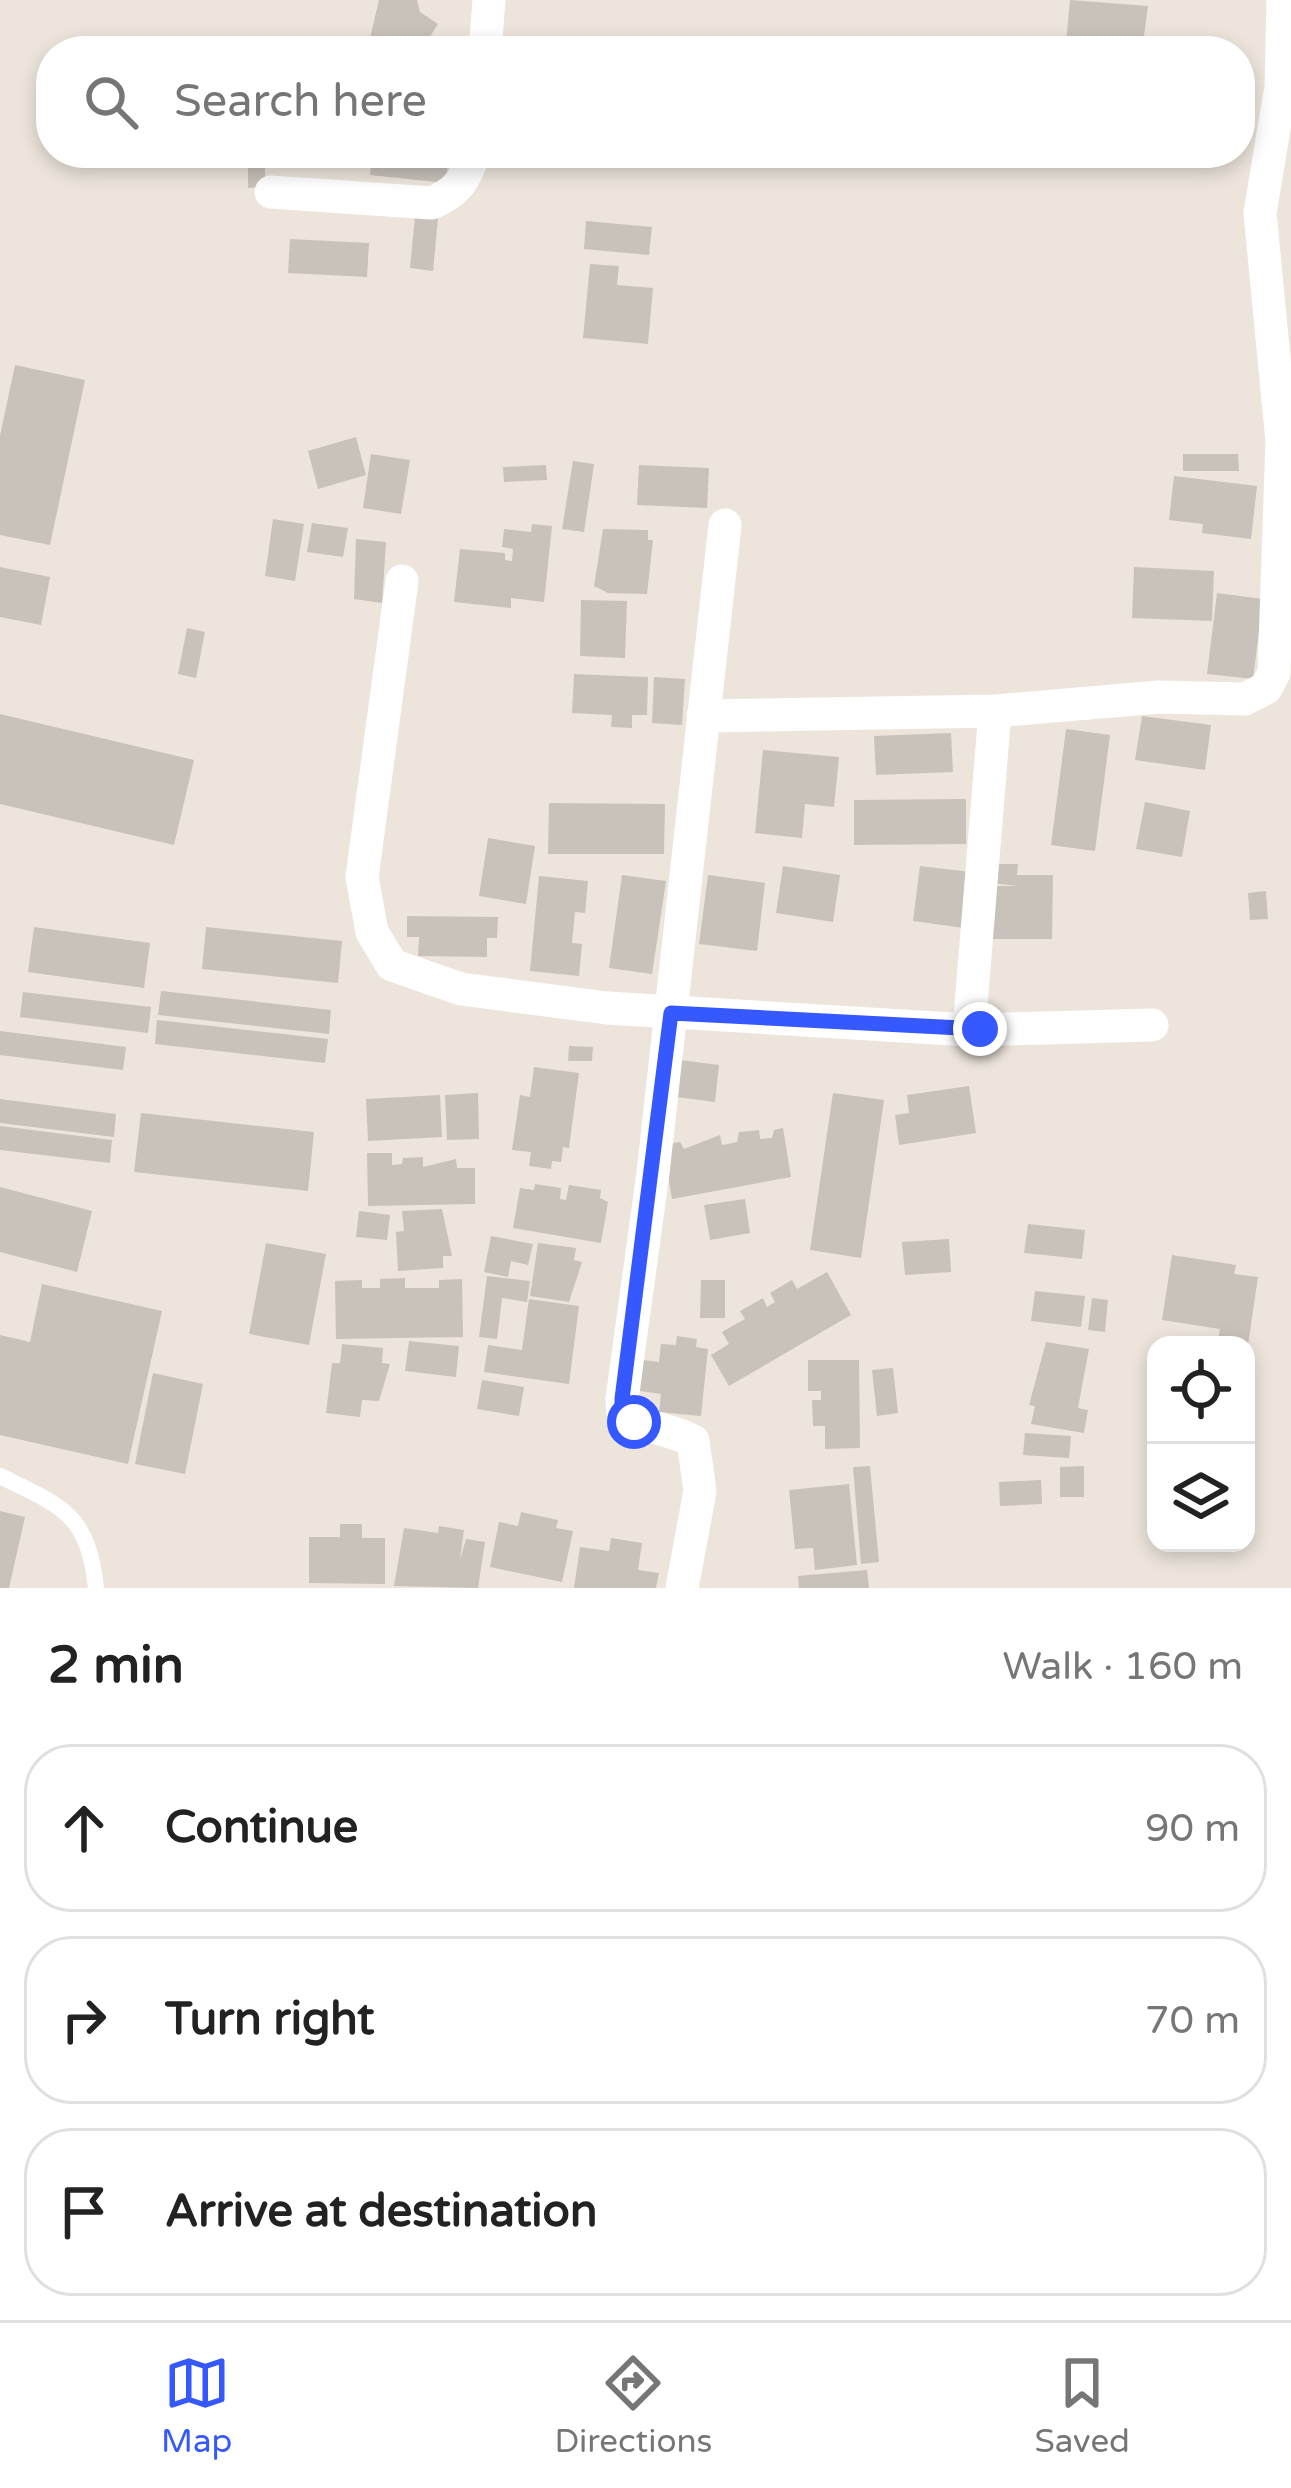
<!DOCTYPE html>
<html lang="en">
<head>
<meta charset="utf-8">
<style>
	body { margin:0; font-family:"Varela Round",sans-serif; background:#f6f6f6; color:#222 }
	.controls { position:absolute; right:36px; bottom:36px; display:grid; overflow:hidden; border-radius:24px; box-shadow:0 6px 18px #0003 }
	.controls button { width:108px; height:108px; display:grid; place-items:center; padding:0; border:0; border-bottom:3px solid #e0e0e0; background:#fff; color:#222; font:60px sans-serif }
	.stop { position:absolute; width:36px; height:36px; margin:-27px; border:9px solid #3558ff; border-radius:50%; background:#fff }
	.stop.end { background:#3558ff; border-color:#fff; box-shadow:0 3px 12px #0008 }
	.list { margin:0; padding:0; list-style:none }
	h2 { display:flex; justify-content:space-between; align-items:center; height:156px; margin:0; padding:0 48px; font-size:51px }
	h2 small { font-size:39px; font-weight:400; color:#767676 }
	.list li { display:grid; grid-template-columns:78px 1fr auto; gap:36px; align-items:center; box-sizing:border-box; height:168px; margin:0 24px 24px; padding:0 24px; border:3px solid #e0e0e0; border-radius:48px }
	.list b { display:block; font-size:45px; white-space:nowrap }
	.list em { font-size:39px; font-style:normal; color:#767676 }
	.icon { flex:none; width:66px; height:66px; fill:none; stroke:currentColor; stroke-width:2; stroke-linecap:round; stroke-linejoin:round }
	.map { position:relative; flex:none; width:1291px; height:1588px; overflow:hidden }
	.search { position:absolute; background:#fff; box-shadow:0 6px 18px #0003; left:36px; right:36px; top:36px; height:132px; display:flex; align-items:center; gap:30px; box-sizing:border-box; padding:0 42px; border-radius:48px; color:#767676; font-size:45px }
	.sheet { height:732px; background:#fff }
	nav { display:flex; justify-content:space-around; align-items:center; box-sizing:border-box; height:168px; border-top:3px solid #e0e0e0; background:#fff; font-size:33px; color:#767676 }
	nav a { display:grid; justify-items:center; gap:6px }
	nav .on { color:#3558ff }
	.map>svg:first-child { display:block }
	.building { fill:#c8c2ba }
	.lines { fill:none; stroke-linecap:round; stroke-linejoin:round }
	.service { stroke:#fff; stroke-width:16 }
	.minor { stroke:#fff; stroke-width:33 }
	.route { stroke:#3558ff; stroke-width:15 }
</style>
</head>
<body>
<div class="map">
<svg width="1291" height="1588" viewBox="0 0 1291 1588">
	<rect width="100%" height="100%" fill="#ede5db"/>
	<path class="building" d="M379,0h38l3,12 18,12 -17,27h-29l-22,-13z
		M1070,0l78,6 -6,44 -76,-8z
		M372,153h77l-3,30 -76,-8z
		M248,159l17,4v24l-17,1z
		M415,216l23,2 -5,53 -23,-3z
		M586,221l66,6 -3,28 -65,-6z
		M290,239l79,4 -2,34 -79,-4z
		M590,264l29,2 -2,19 36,3 -5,56 -65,-6z
		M15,365l70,15 -35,165 -50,-10v-99z
		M356,437l10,38 -48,14 -10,-38z
		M371,454l39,6 -9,54 -38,-6z
		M1183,454h55l1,17h-56z
		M573,461l21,3 -10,68 -22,-3z
		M546,465l1,15 -43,2 -1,-15z
		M639,465l70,3 -2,40 -70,-3z
		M1174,476l83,10 -6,53 -49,-6 1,-9 -34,-4z
		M273,519l31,5 -9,57 -30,-5z
		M312,523l36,5 -5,29 -36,-5z
		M532,524l20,2 -8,76 -33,-4v10l-57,-6 6,-53 45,4v7l7,1 1,-12 -11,-2 2,-18 27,3z
		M603,529l45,1v10h5l-6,54 -39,-1 -14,-7z
		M356,539l30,3 -4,61 -28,-4z
		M0,567l50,10 -9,48 -41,-8z
		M1134,567l80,4 -2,50 -80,-3z
		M1217,593l46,6 -10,80 -46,-5z
		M581,600l46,1 -2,57 -45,-2z
		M187,628l18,4 -9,46 -18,-4z
		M574,674l74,3 -1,38h-15v13l-21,-1 1,-12 -40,-2z
		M654,677l31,2 -3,46 -30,-2z
		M0,714l194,46 -20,85 -174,-41z
		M1142,716l69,9 -6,45 -70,-10z
		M1066,729l44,6 -15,116 -44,-6z
		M951,733l2,39 -77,3 -2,-39z
		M763,750l76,7 -5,50 -29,-3 -3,34 -47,-5z
		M966,799v45l-112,1v-45z
		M1145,802l45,9 -8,46 -46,-8z
		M549,803l116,1 -1,50h-116z
		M488,838l47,8 -9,58 -47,-8z
		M991,864h27l-1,11h36l-1,64h-60l-1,-53h27l-27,-3z
		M783,866l57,9 -7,47 -57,-9z
		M920,866l51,6 -7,56 -51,-7z
		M622,875l44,6 -14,93 -43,-6z
		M708,875l57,8 -8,68 -58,-7z
		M539,876l49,5 -3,32 -10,-1 -3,31 10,1 -3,32 -49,-5z
		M1266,891l2,28 -18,1 -2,-27z
		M407,916l91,1 -1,21h-10v19l-69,-1 1,-19h-12z
		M34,927l116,16 -6,45 -116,-16z
		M206,927l136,14 -4,42 -136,-14z
		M161,991l170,19 -2,24 -171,-19z
		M23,992l128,15 -3,26 -128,-16z
		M157,1020l171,19 -3,24 -170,-19z
		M0,1031l126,16 -3,23 -123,-15z
		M569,1046l24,1 -1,14h-24z
		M680,1060l39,5 -4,37 -39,-5z
		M534,1067l45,6 -10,75 -6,-1 -2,15 -9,-1 -1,8 -22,-3 2,-14 -19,-2 8,-55 10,2z
		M969,1086l7,47 -77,12 -4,-30 14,-2 -2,-18z
		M478,1093l1,46 -32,1 -2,-45z
		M833,1093l51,7 -23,158 -51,-8z
		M440,1095l2,42 -74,4 -2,-42z
		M0,1099l116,15 -2,23 -114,-14z
		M141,1113l173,19 -6,59 -174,-19z
		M0,1126l112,14 -2,23 -110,-13z
		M783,1128l8,49 -119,22 -9,-54 17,-3 4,7 36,-14 2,10 15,-3 2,-10 20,-2 1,9 12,-1 2,-8z
		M367,1153h25v12l10,-1 1,-6 20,-1v10l33,-8 1,9h18v36l-107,2z
		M535,1184l26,4 -1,11 6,1 3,-15 32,5 -1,8 8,4 -7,41 -88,-15 7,-40 14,2z
		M0,1187l92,24 -15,61 -77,-20z
		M745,1199l5,34 -40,7 -6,-35z
		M442,1209l10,47h-9v12l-45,3 -2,-39 8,-1 -2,-20z
		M359,1211l31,4 -3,25 -31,-3z
		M1028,1224l57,6 -3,29 -58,-6z
		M491,1236l42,8 -5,21 -17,-4 -3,16 -24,-5z
		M949,1239l2,33 -46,3 -3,-33z
		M266,1243l60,11 -17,91 -60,-11z
		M538,1243l38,5 -2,12 8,2 -13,40 -39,-6z
		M1172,1255l64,10 -2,9 24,3 -10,68h-31l3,-16 -58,-9z
		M827,1272l24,43 -122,71 -18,-31 18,-11 -7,-12 23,-13 -5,-8 23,-13 4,9 8,-5 -5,-9 22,-13 5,9z
		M487,1276l43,5 -3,21 -25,-4 -5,41 -18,-2z
		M405,1278v10h34v-8l23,-1 1,58 -127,2 -1,-58 27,-1v8h18v-9z
		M701,1280h24v38h-25z
		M42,1284l120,27 -34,153 -128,-29v-100l30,7z
		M1035,1291l50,5 -4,31 -50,-6z
		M1092,1298l16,2 -3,32 -17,-2z
		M529,1299l50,7 -10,78 -85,-12 4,-27 34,5z
		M677,1336l20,3 -1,8 12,2 -7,67 -42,-4 2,-18 -21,-3 3,-31 16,2 2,-18 15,1z
		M409,1341l50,5 -3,31 -51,-6z
		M1046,1342l43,7 -11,59 10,2 -4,23 -53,-9 4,-18 -6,-1z
		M342,1344l41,4 -1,15 8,1 -11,37 -17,-1 -2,17 -34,-4 6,-50h8z
		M808,1360h51l1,88 -35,1v-23h-12l-1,-26h9v-9h-13z
		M893,1368l5,45 -21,3 -5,-46z
		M153,1373l50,11 -18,90 -50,-10z
		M482,1380l42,7 -5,29 -42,-7z
		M1025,1433l46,3 -2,22 -46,-3z
		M870,1466l9,96 -18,2 -8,-97z
		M1084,1466v31h-24v-30z
		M1041,1480l1,24 -42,2 -1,-24z
		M849,1484l8,81 -42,5 -2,-22 -18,1 -6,-59z
		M0,1511l25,6 -16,71h-9z
		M521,1512l37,8 -2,8 17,3 -11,51 -72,-15 9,-45 19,4z
		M340,1524h22v14h23v46l-76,-1v-46h31z
		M439,1526l25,4 -4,30 6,-21 19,3 -7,46 -84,-2 10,-58 34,5z
		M611,1538l31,5 -4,27 21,3 -3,15h-82l6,-41 29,4z
		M867,1570l2,18h-70l-1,-12z"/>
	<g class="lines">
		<path class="service" d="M0,1476c61,30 88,37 96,112"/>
		<path class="minor" d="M485,51l4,-51
			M271,192l160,11c26,-10 35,-24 43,-50
			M402,581l-40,296 10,55 20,33 69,24 146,19 362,22 183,-5
			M703,716l292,-5 164,-14 86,2 21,-11 8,-15 8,-232 -22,-228 21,-126 2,-87
			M969,1030l26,-319
			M682,1588l18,-97 -7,-50c-22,-12 -50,-13 -70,-27l-1,-15 31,-226 72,-648"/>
	</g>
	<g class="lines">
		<path class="route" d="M634,1422l-12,-8v-15l49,-386 309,16"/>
	</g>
</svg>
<div class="controls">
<button><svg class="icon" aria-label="locate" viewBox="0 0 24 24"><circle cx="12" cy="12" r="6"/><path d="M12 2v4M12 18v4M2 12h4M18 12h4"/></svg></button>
<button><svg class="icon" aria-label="layers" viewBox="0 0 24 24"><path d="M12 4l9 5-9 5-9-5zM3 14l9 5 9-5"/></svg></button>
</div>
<div class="stop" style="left:634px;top:1422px"></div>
<div class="stop end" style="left:980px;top:1029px"></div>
<div class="search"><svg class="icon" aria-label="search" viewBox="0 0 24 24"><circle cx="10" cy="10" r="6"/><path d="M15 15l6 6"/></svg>Search here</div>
</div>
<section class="sheet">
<h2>2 min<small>Walk · 160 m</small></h2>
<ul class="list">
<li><svg class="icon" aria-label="ahead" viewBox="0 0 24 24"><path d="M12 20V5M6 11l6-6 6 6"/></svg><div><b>Continue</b></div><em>90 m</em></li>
<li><svg class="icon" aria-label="right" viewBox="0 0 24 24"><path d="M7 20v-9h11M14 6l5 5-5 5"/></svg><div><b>Turn right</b></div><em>70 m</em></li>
<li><svg class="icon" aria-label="arrive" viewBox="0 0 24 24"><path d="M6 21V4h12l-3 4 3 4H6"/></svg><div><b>Arrive at destination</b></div></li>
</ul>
</section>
<nav>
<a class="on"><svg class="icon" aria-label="map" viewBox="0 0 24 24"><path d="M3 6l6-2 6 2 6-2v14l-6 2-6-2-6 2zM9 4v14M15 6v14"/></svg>Map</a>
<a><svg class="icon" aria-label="directions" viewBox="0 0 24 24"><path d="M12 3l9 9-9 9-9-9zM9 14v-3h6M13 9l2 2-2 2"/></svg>Directions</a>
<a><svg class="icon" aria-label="saved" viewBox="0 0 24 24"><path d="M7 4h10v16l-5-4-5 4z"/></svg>Saved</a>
</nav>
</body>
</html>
